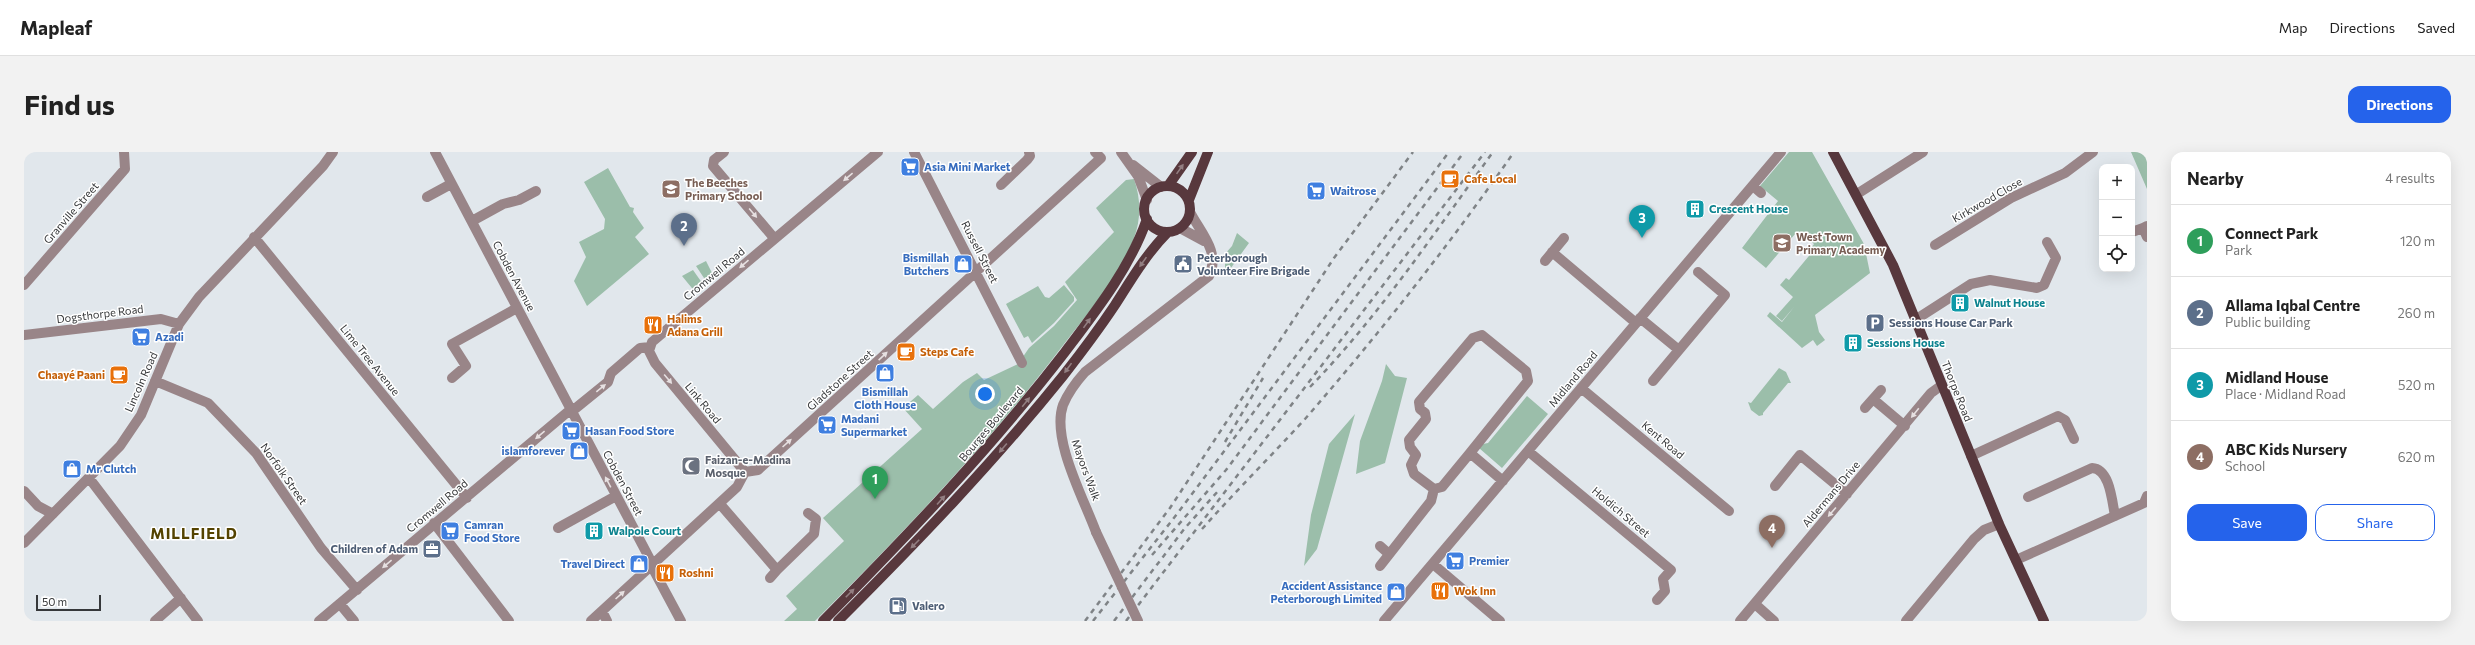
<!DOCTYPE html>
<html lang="en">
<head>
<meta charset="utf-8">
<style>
	body { margin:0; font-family:Commissioner,sans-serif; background:#f2f2f2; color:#222 }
	.controls { position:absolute; right:12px; top:12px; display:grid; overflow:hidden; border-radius:8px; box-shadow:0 4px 16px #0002 }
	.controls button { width:36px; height:36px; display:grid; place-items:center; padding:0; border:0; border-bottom:1px solid #e0e0e0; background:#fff; color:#222; font:20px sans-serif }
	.scale { position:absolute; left:12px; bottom:10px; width:65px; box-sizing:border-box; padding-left:4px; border:2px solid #36383a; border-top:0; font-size:11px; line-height:14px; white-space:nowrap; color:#36383a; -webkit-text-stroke:3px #fff; paint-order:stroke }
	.you { position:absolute; left:961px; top:242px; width:14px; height:14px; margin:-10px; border:3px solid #fff; border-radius:50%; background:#1a73e8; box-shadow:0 0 0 6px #1a73e833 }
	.badge { display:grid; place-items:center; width:26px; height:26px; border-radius:50%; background:#2563eb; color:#fff; font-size:13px; font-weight:700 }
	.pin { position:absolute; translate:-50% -33px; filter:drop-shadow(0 1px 2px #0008) }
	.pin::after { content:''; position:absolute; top:21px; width:14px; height:12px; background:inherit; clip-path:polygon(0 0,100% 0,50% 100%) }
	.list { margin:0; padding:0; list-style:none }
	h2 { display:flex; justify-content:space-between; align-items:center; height:52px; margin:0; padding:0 16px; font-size:17px }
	h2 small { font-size:13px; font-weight:400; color:#767676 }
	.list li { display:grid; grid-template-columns:26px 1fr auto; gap:12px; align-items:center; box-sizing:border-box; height:72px; padding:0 16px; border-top:1px solid #e0e0e0 }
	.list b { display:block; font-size:15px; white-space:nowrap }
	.list p { margin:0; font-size:13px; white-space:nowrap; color:#767676 }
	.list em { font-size:13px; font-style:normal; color:#767676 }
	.actions { display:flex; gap:8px; padding:12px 16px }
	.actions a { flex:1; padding:9px 0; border:1px solid #2563eb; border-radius:12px; text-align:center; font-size:14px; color:#2563eb }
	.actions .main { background:#2563eb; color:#fff }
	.icon { flex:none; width:22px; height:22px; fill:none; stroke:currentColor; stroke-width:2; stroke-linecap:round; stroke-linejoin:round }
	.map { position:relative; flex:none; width:2123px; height:469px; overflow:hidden; border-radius:12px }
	header { display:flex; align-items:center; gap:24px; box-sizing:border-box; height:56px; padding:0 20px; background:#fff; border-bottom:1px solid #e0e0e0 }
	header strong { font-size:19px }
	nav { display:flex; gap:22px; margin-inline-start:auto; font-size:14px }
	.intro { display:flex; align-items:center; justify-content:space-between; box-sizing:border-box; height:96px; padding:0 24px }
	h1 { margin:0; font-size:28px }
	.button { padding:10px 18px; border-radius:12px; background:#2563eb; color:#fff; font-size:14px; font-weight:700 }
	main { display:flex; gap:24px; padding:0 24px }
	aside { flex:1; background:#fff; border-radius:12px; box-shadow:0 4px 16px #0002 }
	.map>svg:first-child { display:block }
	.green { fill:#9bbeaa }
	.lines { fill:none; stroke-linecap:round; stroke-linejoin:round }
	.minor { stroke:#998588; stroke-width:10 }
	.major { stroke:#58383d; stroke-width:10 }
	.rail { stroke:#7f8386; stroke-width:2.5; stroke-dasharray:5 5; stroke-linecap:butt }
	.minor-bridge { stroke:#998588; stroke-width:10 }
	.oneway { fill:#927e81 }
	.oneway2 { fill:#e6e0e1 }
	.labels { text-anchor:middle; stroke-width:3; stroke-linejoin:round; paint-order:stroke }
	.shop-label { font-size:11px; font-weight:bold; fill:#366cbe; stroke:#fff; text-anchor:start }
	.food-label { font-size:11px; font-weight:bold; fill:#c56008; stroke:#fff; text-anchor:start }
	.education-label { font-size:11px; font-weight:bold; fill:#785e54; stroke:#fff; text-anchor:start }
	.street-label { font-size:11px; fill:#36383a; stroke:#fff }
	.culture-label { font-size:11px; font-weight:bold; fill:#0d838f; stroke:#fff; text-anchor:start }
	.service-label { font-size:11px; font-weight:bold; fill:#4e5e75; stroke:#fff; text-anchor:start }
	.worship-label { font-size:11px; font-weight:bold; fill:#5b616d; stroke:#fff; text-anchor:start }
	.district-label { font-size:15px; font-weight:bold; letter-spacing:1px; fill:#544300; stroke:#fff }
</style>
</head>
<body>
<header>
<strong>Mapleaf</strong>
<nav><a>Map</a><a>Directions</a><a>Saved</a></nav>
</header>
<div class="intro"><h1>Find us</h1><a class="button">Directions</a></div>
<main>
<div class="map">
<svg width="2123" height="469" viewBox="0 0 2123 469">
	<rect width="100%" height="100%" fill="#e1e7ec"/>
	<path class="green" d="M1765,0h23l52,92 6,29 -55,42 4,17 6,8 -8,6 -4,-6 -11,8 -35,-32 3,-4 12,10 12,-15 -12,14 -6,-5 17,-19 -13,-12 6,-7 3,2 24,-29 -2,-3 3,-4 -8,-7 -3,4 -8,-7 -29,34 -24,-20 36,-47 -18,-15z
		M2107,0h16v37z
		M584,16l22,39 4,1 -1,4 11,16 -9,9 14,17 -62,52 -13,-25 12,-24 -7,-15 25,-13 1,-10 -21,-37z
		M1110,27c7,20 7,40 0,59 -14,37 -46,75 -70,106 -76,100 -161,189 -249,277h-31l13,-12 -11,-13 58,-55 -21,-23 99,-89 -19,-21 15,-13 15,14 30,-27 14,-9 7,7 34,-16 11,-16 25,-22 23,-26 -12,-18 49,-50 -18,-24 30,-28z
		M1213,81l12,10 -21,29 -3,-1v-17l7,-8z
		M682,109l9,18 -7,5 -12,-18z
		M669,118l12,17 -9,6 -14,-17z
		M1040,133l10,12v4l-20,22 -22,20 -4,-7 -4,2 -18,-34 32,-18 7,11 4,1z
		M1362,212l9,12 12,2 -22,85 -29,11 4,-33 22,-60z
		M1755,216l7,4 5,11h-3l-25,30v2l-4,1 -8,-6 -3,-8 3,1z
		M1503,244l21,18 -46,54 -23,-20 4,-4 5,-1z
		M1331,262l-38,135 -13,17 7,-51 18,-71z"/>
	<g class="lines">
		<path class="minor" d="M411,0l218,413
			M700,0l-10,8 -1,6 61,72
			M890,0l108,211
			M1097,0l17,24 9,24
			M1109,13l28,22
			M977,33l26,-25 3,-4 -1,-4
			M1729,34l8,7
			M1833,42l66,-42
			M403,45l24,-13
			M448,69l31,-17 16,-4 17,-9
			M2123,74l-4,2 4,9
			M1156,76l24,13
			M2108,80l11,-4
			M230,85l213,261
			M1911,93l76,-47 54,-25 28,-21
			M1528,100l84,71
			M1521,109l19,-23
			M0,133l101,-116 -1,-17
			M1616,166l39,32
			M1891,168l56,-36 19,-4 47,8 7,-3 12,-27 -9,-16
			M0,183l137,-16 18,5
			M428,226l14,-12 -14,-22 65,-36
			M131,229l53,22 48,50 65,95 36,42
			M1629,229l72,-86 -27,-23
			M1557,236l148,123
			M1849,247l8,-9
			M1841,256l8,-9 32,27
			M547,260l37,-30 3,-9 29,-25 10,-1
			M1504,299l143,119 -8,9 2,12 -8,9
			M1446,301l-28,34 -8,2 -20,-15 -3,-9 5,-10 -6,-8 -1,-7 17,-21 -1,-6 -5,-4 -1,-7 54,-64 9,-3 44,36 2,10 -58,72 33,28
			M1947,304l87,-40 7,4 9,19
			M721,320l13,-2 343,-312 -6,-6
			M721,320l-90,-109 -6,-12 3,-9 226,-190
			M65,326l109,143
			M1751,334l25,-31 47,39
			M0,339l14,15 15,8
			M2004,345l64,-29c18,1 20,33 23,48
			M696,352l57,66 37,-36 2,-15 -8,-6
			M410,371l75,98
			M534,376l58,-32
			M1072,380c-12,-33 -45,-93 -33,-127 5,-12 13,-23 22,-33l124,-96c12,-24 -9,-44 -19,-64
			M0,391l96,-97 21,-31 38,-91 20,-27 124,-131 10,-14
			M1356,394l9,8
			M1992,408l128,-57 3,-7
			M1409,412l67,57
			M1356,414l51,-65 3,-12
			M628,415l29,54
			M746,426l7,-8
			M316,452l14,17
			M1731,452l19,17
			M578,459l5,10
			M131,469l26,-23
			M295,469l251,-211
			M567,469l146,-134 8,-15
			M1360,469l397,-469
			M1716,469l191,-228 11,-8
			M1882,469l68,-82 10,-9 15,-6"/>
		<path class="major" d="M1809,0l60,113 106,259 45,97
			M1144,34l24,-34
			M1120 57a23 23 0 1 1 46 0a23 23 0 1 1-46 0Z
			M1165,48l19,-48
			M799,469c85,-86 168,-173 242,-269 31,-41 65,-84 82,-133
			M814,469c79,-79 155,-158 225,-245 18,-23 36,-47 52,-71 16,-25 31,-51 53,-73"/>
		<path class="rail" d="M1286,235c69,-71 125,-155 183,-235
			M1201,290l38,-64
			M1178,377c33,-37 69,-73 103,-110 74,-85 145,-175 209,-267
			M1128,403l74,-85 238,-318
			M1061,469l85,-113 164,-250 79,-106
			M1069,469l84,-107 272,-362
			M1090,469l71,-93 34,-38
			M1102,469l359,-469"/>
		<path class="minor-bridge" d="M1072,380l42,89"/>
	</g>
	<defs><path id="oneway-solid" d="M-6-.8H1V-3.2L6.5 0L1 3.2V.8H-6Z"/></defs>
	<g class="oneway">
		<use href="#oneway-solid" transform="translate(1156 17) rotate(-55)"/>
		<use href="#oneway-solid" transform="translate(1119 110) rotate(125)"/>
		<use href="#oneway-solid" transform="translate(1063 171) rotate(-54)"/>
		<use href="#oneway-solid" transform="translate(1044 216) rotate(126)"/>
		<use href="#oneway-solid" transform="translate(1002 250) rotate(-51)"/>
		<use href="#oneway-solid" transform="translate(979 296) rotate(130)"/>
		<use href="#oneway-solid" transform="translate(917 348) rotate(-48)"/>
		<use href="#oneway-solid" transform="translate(891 392) rotate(135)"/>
		<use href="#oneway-solid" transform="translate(826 441) rotate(-45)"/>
	</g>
	<g class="oneway2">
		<use href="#oneway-solid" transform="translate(824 25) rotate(140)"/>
		<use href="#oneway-solid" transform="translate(729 61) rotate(50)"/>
		<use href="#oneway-solid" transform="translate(720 112) rotate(139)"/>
		<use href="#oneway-solid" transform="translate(859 204) rotate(-43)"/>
		<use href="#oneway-solid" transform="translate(644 227) rotate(50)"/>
		<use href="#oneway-solid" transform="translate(577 236) rotate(-39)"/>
		<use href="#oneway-solid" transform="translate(1891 261) rotate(129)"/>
		<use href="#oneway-solid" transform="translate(516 283) rotate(140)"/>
		<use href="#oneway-solid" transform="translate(763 291) rotate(-42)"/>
		<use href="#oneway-solid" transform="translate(584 330) rotate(-118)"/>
		<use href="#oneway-solid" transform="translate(1808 360) rotate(131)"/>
		<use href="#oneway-solid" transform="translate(363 412) rotate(140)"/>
		<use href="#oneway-solid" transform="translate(596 443) rotate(-42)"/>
	</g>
	<defs>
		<symbol id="supermarket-square" viewBox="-11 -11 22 22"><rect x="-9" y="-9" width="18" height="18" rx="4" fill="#3f7fe0" stroke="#fff"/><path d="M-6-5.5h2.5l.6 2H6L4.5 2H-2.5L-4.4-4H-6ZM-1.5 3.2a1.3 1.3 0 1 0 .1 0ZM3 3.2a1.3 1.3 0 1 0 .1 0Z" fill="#fff"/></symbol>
		<symbol id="cafe-square" viewBox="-11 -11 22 22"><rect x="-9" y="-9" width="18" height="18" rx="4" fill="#e8710a" stroke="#fff"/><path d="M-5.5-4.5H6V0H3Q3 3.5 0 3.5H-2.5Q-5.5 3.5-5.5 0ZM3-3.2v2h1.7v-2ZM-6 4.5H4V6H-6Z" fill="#fff"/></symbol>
		<symbol id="school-square" viewBox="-11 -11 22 22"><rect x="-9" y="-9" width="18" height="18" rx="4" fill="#8d6e63" stroke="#fff"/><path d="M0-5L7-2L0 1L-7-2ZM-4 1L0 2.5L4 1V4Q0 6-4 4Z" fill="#fff"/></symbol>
		<symbol id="building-square" viewBox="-11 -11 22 22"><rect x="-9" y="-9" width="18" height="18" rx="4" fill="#0f9aa8" stroke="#fff"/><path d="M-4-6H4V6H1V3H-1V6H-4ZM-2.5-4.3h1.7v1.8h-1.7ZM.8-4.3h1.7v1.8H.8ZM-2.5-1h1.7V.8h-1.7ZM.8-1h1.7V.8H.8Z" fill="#fff"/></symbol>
		<symbol id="shop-square" viewBox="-11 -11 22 22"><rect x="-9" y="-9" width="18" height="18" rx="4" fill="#3f7fe0" stroke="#fff"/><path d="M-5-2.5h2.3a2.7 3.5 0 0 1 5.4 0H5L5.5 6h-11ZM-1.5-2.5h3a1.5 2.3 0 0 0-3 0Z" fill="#fff"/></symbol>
		<symbol id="civic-square" viewBox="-11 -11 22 22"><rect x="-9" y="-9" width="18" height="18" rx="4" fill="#5c6f8a" stroke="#fff"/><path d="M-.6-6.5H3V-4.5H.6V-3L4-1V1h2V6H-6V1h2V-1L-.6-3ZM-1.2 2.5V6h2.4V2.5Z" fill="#fff"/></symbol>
		<symbol id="parking-square" viewBox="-11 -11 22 22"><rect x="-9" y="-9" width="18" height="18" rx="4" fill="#5c6f8a" stroke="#fff"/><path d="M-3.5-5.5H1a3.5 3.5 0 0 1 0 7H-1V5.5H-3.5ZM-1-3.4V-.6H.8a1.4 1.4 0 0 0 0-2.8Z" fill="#fff"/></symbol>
		<symbol id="restaurant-square" viewBox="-11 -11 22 22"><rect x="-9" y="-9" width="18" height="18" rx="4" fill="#e8710a" stroke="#fff"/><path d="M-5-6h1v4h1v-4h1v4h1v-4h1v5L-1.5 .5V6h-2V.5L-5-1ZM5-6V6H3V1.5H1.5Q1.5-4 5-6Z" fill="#fff"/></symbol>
		<symbol id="mosque-square" viewBox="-11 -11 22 22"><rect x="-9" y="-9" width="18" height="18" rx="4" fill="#6b7280" stroke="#fff"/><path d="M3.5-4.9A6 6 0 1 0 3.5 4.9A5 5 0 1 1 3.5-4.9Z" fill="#fff"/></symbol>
		<symbol id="office-square" viewBox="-11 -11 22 22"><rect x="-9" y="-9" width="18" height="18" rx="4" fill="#5c6f8a" stroke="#fff"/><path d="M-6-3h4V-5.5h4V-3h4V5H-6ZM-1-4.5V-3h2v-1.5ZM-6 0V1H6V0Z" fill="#fff"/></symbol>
		<symbol id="fuel-square" viewBox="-11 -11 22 22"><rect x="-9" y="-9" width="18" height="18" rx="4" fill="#5c6f8a" stroke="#fff"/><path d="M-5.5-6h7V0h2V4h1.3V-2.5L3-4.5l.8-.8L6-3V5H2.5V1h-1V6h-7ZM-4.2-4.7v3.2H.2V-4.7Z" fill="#fff"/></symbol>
	</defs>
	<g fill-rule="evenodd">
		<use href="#supermarket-square" x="875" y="4" width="22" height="22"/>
		<use href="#cafe-square" x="1415" y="16" width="22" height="22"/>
		<use href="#school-square" x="636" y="26" width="22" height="22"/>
		<use href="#supermarket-square" x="1281" y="28" width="22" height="22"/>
		<use href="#building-square" x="1660" y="46" width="22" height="22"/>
		<use href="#school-square" x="1747" y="80" width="22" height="22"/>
		<use href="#shop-square" x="928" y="101" width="22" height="22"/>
		<use href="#civic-square" x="1148" y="101" width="22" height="22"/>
		<use href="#building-square" x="1925" y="140" width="22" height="22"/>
		<use href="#parking-square" x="1840" y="160" width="22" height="22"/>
		<use href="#restaurant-square" x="618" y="162" width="22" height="22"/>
		<use href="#supermarket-square" x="106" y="174" width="22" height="22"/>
		<use href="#building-square" x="1818" y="180" width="22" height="22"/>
		<use href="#cafe-square" x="871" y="189" width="22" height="22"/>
		<use href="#shop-square" x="850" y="210" width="22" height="22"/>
		<use href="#cafe-square" x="84" y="212" width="22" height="22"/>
		<use href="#supermarket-square" x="792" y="262" width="22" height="22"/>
		<use href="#supermarket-square" x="536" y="268" width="22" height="22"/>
		<use href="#shop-square" x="544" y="288" width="22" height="22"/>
		<use href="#mosque-square" x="656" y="303" width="22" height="22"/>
		<use href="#shop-square" x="37" y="306" width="22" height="22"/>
		<use href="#supermarket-square" x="415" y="368" width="22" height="22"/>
		<use href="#building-square" x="559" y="368" width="22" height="22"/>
		<use href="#office-square" x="397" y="386" width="22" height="22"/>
		<use href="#supermarket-square" x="1420" y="398" width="22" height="22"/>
		<use href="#shop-square" x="604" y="401" width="22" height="22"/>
		<use href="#restaurant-square" x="630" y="410" width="22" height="22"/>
		<use href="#restaurant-square" x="1405" y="428" width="22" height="22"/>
		<use href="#shop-square" x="1361" y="429" width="22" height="22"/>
		<use href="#fuel-square" x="863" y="443" width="22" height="22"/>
	</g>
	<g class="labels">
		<g class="shop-label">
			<text x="900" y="19">Asia Mini Market</text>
			<text x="1306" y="43">Waitrose</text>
			<text x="925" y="110" text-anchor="end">Bismillah<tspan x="925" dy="13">Butchers</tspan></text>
			<text x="131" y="189">Azadi</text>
			<text x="861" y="244" text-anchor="middle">Bismillah<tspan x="861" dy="13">Cloth House</tspan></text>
			<text x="817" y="271">Madani<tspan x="817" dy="13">Supermarket</tspan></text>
			<text x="561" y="283">Hasan Food Store</text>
			<text x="541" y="303" text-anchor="end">islamforever</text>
			<text x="62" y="321">Mr Clutch</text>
			<text x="440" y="377">Camran<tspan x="440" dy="13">Food Store</tspan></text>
			<text x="1445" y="413">Premier</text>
			<text x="601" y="416" text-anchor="end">Travel Direct</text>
			<text x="1358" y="438" text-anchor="end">Accident Assistance<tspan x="1358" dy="13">Peterborough Limited</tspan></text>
		</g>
		<g class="food-label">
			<text x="1440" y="31">Cafe Local</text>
			<text x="643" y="171">Halims<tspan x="643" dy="13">Adana Grill</tspan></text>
			<text x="896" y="204">Steps Cafe</text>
			<text x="81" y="227" text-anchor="end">Chaayé Paani</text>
			<text x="655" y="425">Roshni</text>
			<text x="1430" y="443">Wok Inn</text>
		</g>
		<g class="education-label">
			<text x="661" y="35">The Beeches<tspan x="661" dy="13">Primary School</tspan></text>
			<text x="1772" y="89">West Town<tspan x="1772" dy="13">Primary Academy</tspan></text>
		</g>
		<g class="street-label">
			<text transform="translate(1963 48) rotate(-30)" y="4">Kirkwood Close</text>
			<text transform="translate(47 61) rotate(-49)" y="4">Granville Street</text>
			<text transform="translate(956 100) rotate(63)" y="4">Russell Street</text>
			<text transform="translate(690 122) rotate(-40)" y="4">Cromwell Road</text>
			<text transform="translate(490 124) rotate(62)" y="4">Cobden Avenue</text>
			<text transform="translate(76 162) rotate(-7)" y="4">Dogsthorpe Road</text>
			<text transform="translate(346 208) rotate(51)" y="4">Lime Tree Avenue</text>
			<text transform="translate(1549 227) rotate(-50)" y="4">Midland Road</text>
			<text transform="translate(816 228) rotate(-42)" y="4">Gladstone Street</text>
			<text transform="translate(117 230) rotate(-66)" y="4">Lincoln Road</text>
			<text transform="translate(1933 239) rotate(68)" y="4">Thorpe Road</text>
			<text transform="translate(679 251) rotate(50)" y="4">Link Road</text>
			<text transform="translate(967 272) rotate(-50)" y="4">Bourges Boulevard</text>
			<text transform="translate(1639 288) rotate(40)" y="4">Kent Road</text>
			<text transform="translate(1062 318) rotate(70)" y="4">Mayors Walk</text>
			<text transform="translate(260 322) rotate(55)" y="4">Norfolk Street</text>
			<text transform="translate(599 331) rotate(62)" y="4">Cobden Street</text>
			<text transform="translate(1807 342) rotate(-50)" y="4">Aldermans Drive</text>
			<text transform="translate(413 354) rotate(-40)" y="4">Cromwell Road</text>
			<text transform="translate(1597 360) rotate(40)" y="4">Holdich Street</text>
		</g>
		<g class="culture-label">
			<text x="1685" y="61">Crescent House</text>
			<text x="1950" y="155">Walnut House</text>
			<text x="1843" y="195">Sessions House</text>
			<text x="584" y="383">Walpole Court</text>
		</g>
		<g class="service-label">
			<text x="1173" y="110">Peterborough<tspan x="1173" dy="13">Volunteer Fire Brigade</tspan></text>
			<text x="1865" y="175">Sessions House Car Park</text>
			<text x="394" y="401" text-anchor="end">Children of Adam</text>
			<text x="888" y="458">Valero</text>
		</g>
		<g class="worship-label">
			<text x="681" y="312">Faizan-e-Madina<tspan x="681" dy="13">Mosque</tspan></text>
		</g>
		<g class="district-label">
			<text x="170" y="387">MILLFIELD</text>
		</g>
	</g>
</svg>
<div class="controls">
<button>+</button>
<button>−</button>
<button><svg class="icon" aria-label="locate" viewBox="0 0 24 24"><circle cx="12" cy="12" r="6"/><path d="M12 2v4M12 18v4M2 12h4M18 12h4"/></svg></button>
</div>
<div class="scale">50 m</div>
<div class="you"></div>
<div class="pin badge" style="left:851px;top:347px;background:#2e9e5b">1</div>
<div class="pin badge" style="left:660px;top:94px;background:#5c6f8a">2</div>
<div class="pin badge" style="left:1618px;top:86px;background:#0f9aa8">3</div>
<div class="pin badge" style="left:1748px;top:396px;background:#8d6e63">4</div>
</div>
<aside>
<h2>Nearby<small>4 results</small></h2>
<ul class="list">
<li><span class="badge" style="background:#2e9e5b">1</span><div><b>Connect Park</b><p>Park</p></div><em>120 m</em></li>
<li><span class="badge" style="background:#5c6f8a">2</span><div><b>Allama Iqbal Centre</b><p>Public building</p></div><em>260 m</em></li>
<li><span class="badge" style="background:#0f9aa8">3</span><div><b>Midland House</b><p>Place · Midland Road</p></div><em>520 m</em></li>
<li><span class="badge" style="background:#8d6e63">4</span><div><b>ABC Kids Nursery</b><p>School</p></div><em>620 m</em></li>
</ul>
<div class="actions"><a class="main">Save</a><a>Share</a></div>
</aside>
</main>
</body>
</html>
